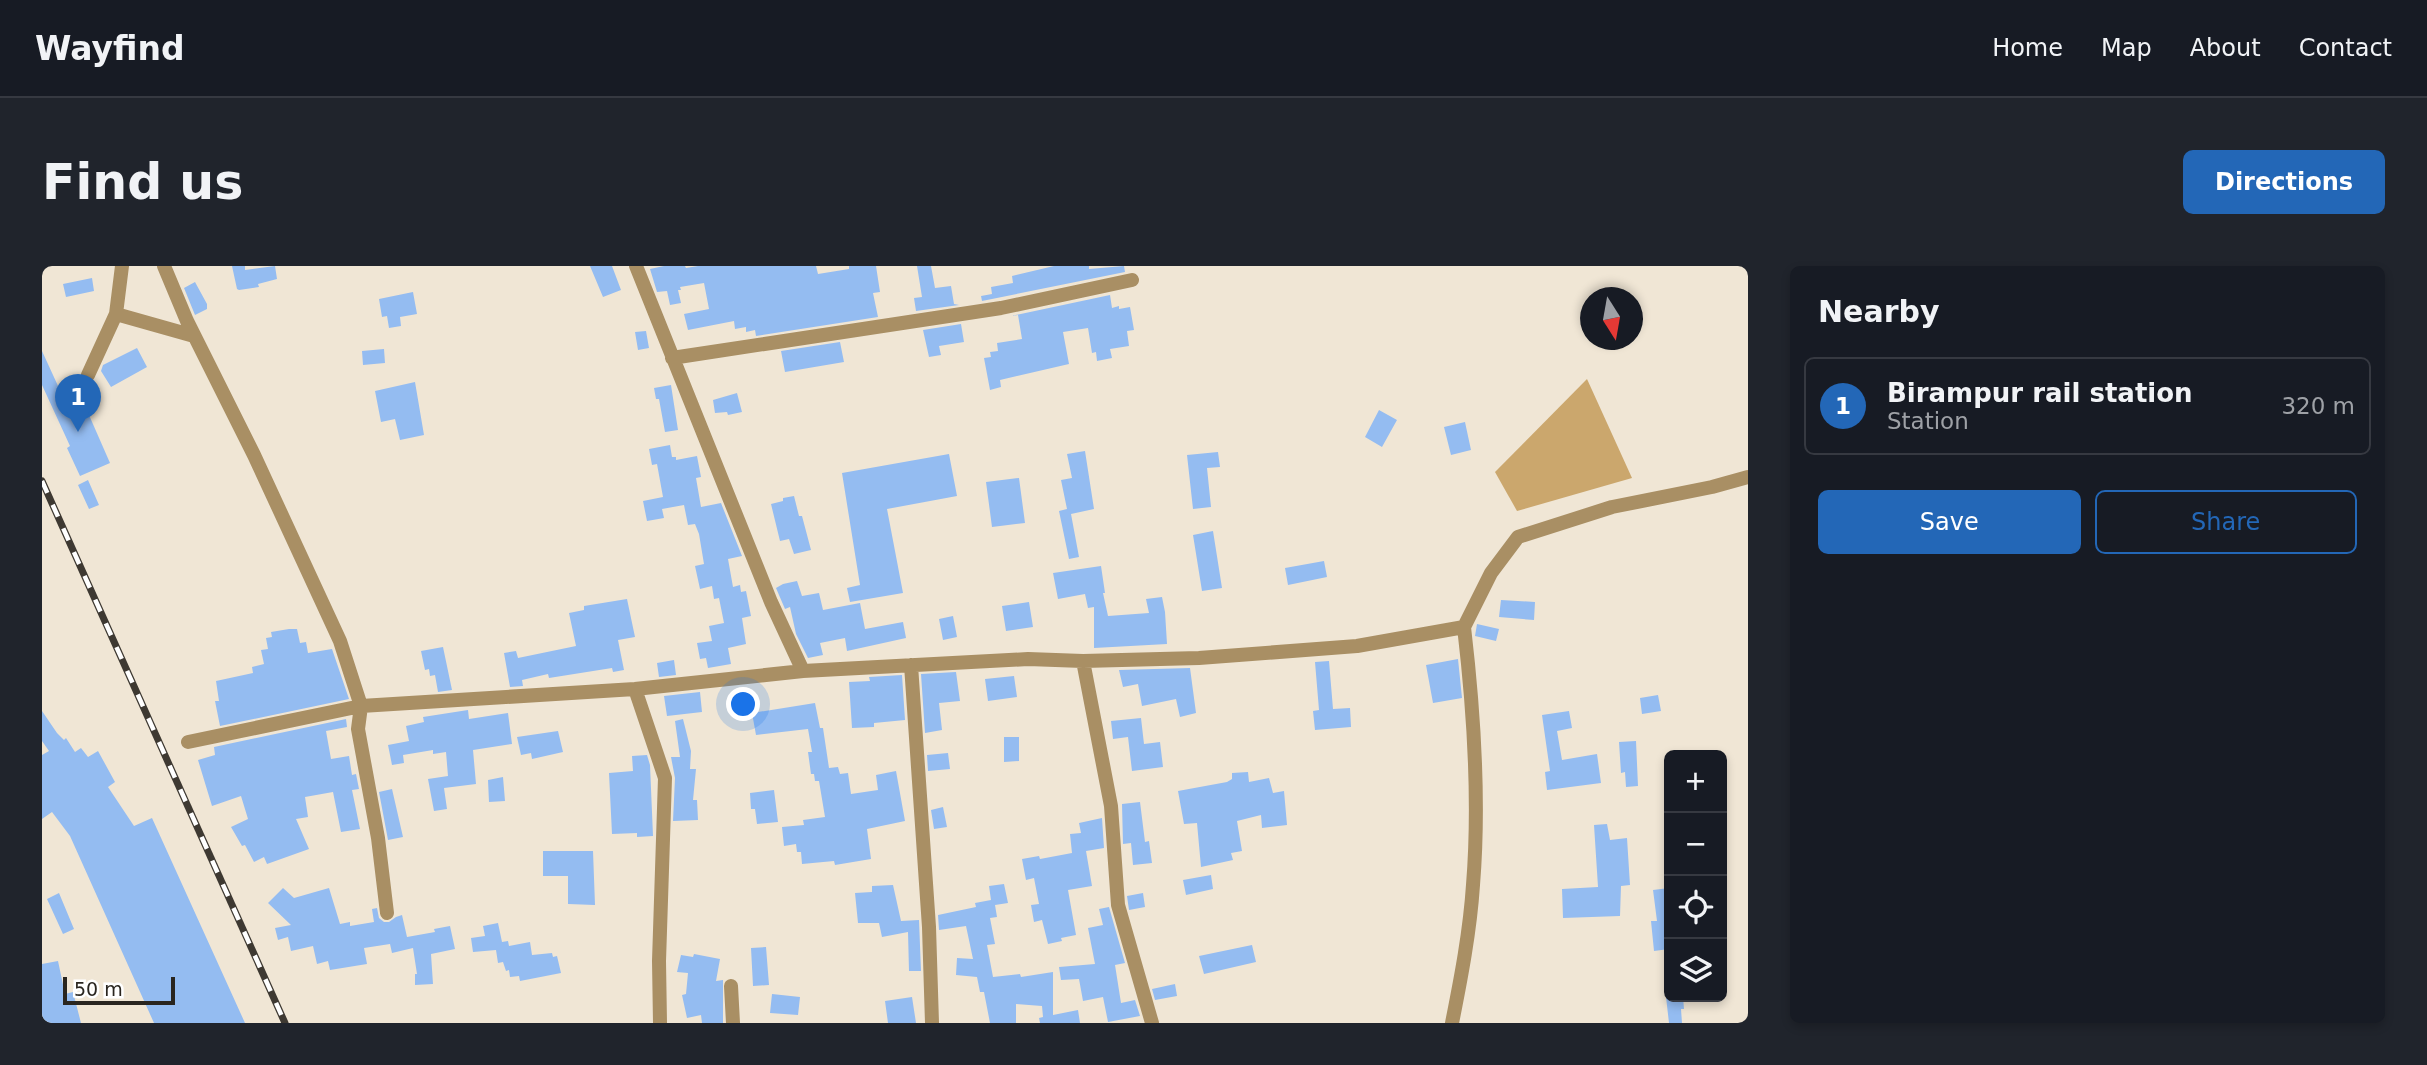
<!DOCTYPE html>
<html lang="en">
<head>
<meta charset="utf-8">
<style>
	body { margin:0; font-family:"DejaVu Sans",sans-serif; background:#20242c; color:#f1f3f6 }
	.controls { position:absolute; right:21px; bottom:21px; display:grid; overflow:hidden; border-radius:10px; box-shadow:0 4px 10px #0003 }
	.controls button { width:63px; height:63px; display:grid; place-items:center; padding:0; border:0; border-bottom:2px solid #363941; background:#171b24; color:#f1f3f6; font:35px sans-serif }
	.compass { position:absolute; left:1538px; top:21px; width:63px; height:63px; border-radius:50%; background:#171b24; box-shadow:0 4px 10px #0003; rotate:169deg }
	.scale { position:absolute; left:21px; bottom:18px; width:112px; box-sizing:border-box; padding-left:7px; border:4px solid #29251f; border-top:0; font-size:19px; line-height:24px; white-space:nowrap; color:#29251f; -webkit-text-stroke:5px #fff; paint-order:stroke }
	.you { position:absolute; left:702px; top:439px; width:24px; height:24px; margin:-18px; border:5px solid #fff; border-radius:50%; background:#1a73e8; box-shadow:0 0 0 10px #1a73e833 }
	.badge { display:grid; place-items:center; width:46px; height:46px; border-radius:50%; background:#2367b7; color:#fff; font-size:23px; font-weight:700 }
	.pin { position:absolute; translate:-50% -58px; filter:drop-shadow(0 2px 4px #0008) }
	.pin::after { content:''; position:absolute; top:37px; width:24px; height:21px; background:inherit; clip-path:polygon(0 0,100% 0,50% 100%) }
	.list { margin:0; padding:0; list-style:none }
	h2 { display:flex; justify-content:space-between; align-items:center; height:91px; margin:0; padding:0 28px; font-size:30px }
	h2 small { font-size:23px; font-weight:400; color:#9ea1a6 }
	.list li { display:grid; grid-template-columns:46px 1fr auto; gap:21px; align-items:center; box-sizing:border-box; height:98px; margin:0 14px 14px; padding:0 14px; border:2px solid #363941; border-radius:10px }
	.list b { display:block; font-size:26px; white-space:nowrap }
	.list p { margin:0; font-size:23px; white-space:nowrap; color:#9ea1a6 }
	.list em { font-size:23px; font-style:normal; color:#9ea1a6 }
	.actions { display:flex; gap:14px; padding:21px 28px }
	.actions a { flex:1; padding:16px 0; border:2px solid #2367b7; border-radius:10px; text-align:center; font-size:24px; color:#2367b7 }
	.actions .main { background:#2367b7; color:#fff }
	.icon { flex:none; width:38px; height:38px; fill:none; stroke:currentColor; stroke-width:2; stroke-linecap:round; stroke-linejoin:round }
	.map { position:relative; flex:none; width:1706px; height:757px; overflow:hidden; border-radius:10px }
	header { display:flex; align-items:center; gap:42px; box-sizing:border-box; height:98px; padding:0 35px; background:#171b24; border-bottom:2px solid #363941 }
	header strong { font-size:33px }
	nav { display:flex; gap:38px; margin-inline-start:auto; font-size:24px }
	.intro { display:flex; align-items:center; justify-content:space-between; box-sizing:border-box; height:168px; padding:0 42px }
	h1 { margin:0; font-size:49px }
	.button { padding:18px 32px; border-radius:10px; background:#2367b7; color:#fff; font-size:24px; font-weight:700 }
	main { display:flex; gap:42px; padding:0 42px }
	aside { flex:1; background:#171b24; border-radius:10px; box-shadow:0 4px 10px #0003 }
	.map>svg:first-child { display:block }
	.water { fill:#cba76d }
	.building { fill:#94bcf1 }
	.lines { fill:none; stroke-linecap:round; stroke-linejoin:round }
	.minor { stroke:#a98f64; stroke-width:14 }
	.rail-casing { stroke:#3e3932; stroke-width:7 }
	.rail { stroke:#fff; stroke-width:4.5; stroke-dasharray:13; stroke-linecap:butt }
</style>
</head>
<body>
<header>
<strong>Wayfind</strong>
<nav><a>Home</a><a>Map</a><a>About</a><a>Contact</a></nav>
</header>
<div class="intro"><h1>Find us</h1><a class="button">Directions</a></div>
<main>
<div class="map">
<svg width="1706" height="757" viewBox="0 0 1706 757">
	<rect width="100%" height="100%" fill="#f0e6d5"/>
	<path class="water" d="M1545,113l45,99 -115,33 -22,-39z"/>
	<path class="building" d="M190,0h13v4l30,-4 2,13 -19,5 1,3 -20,3 -2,-1z
		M548,0h22l9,24 -18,7z
		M622,0h21l1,2 12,-2h118l2,8 31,-5v-3h27l4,26 -7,1 5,24 -122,19 -1,-6 -9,2v-5l-11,2 -1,-8 -46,9 -4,-16 25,-5 -5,-26 -24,4 1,3h-3l3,13 -11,2 -3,-14 -10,1 -7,-23z
		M875,0h14l4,22 16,-2 3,18 5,1 -43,6 -2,-13 8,-1z
		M1012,0h35v3l35,-3 1,6 -143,29 -1,-5 11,-2 -1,-7 22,-4 -1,-7z
		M50,12l2,13 -28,6 -3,-13z
		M153,16l12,22v5l-12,6 -11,-27z
		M371,26l4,22 -17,3 1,9 -12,2 -2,-12 -5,1 -3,-18z
		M1068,29l2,13 7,-2v3l11,-2 4,23 -7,1 2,15 -19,3 2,9 -15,3 -1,-9 -4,1 -4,-25 -25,4 6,32 -69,16 1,7 -11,3 -6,-32 7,-1 -1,-5 8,-1 -1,-8 25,-4 -4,-24 -7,1z
		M919,58l3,18 -25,4 2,9 -12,2 -6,-27z
		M604,65l3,17 -11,2 -3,-18z
		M798,76l4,20 -59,10 -4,-21z
		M95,82l10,19 -36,20 -10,-16 2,-6z
		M342,83l1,14 -22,2 -1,-14z
		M0,85l22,48 7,-4 3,7 8,-3 28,64 -30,13 -13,-28 3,-2 -28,-61z
		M373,116l9,53 -24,5 -5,-21 -14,3 -6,-31z
		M629,119l7,45 -13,2 -6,-33h-3l-2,-11z
		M695,127l5,19 -14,3 -1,-3 -12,1 -2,-13z
		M1337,144l18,10 -15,27 -17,-10z
		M1423,156l6,28 -20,5 -7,-28z
		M628,179l2,12h4v3l21,-4 4,21 -5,1 5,29 20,-4 21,53 -14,3 5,28 7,-2 1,7 5,-1 5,25 -9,2 4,26 -18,4 3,16 -23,4 -2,-10 -6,1 -3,-16 15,-2 -3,-15 15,-3 -5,-25 -5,1 -2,-13 -12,3 -5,-23 9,-2 -5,-30 -4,-10 -7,1 -4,-20 -22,4 2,9 -17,3 -4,-20 20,-4 -6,-33 -5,1 -3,-16z
		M1043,185l9,58 -23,5 8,43 -10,2 -10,-48 8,-2 -6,-29 11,-2 -5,-24z
		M1176,186l2,15 -13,1 4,39 -18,2 -6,-54z
		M907,188l8,42 -70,13 16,84 -53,9 -3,-14 13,-3 -18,-112z
		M977,212l6,45 -33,4 -6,-45z
		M46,214l11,25 -10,4 -11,-24z
		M752,230l5,20h3l9,34 -17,4 -5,-15 -9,2 -9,-37 12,-3v-3z
		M1171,265l9,57 -20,3 -9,-56z
		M1282,295l3,16 -39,8 -3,-17z
		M1059,300l4,27h-2l5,23 41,-3 -3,-14 16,-2 3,15 2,32 -73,4v-41l-6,1 -3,-14 -27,5 -5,-26z
		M755,315l5,15 17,-3 4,17 37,-7 5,26 38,-7 3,16 -59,13 -2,-13 -25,5 3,12 -15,3 -12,-24 -6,-27 -5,2 -9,-21 7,-4z
		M585,333l8,38 -17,3 6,30 -11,2 -1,-4 -63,10 -1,-4 -26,6 1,6 -13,1 -6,-34 12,-2 2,7 58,-12 -7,-33 15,-3v-4z
		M1459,334l34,2 -1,18 -35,-3z
		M987,336l4,25 -27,4 -4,-25z
		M911,350l4,21 -14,3 -4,-21z
		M1435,358l22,5 -3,12 -21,-5z
		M247,363h8l3,14 6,-1 2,11 24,-4 17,50 -129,27 -5,-25h4l-3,-20 37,-8 -1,-6 12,-3 -3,-14 7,-1 -2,-11 6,-1 -1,-5z
		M401,381l9,43 -14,2 -3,-17 -5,1 -1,-7 -4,1 -4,-19z
		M1416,393l4,39 -29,5 -7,-38z
		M632,394l2,15 -17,2 -2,-14z
		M1287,395l4,48 17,-1 1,19 -36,3 -2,-19 6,-1 -4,-48z
		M1148,402l6,45 -16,4 -4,-18 -34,7 -4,-22 -15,3 -4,-17z
		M914,406l4,29 -21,2 3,27 -17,3 -4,-59z
		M860,409l3,45 -31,3v4l-22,1 -3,-46 21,-1 -1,-4z
		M972,410l3,21 -29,4 -3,-22z
		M658,426l2,20 -35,4 -3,-20z
		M1616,429l3,16 -19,3 -2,-16z
		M773,437l5,25h3l6,40 9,-1 2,7 8,-1 3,21 27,-4 -2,-15 20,-4 9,50 -38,8 4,30 -36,6 -1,-4 -32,3 -1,-12h-4l-1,-8 -12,2 -2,-19 22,-2 -1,-5 22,-3 -6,-36h-4l-1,-7h-3l-3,-22h4l-4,-23 -52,6 -4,-22z
		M426,444l1,9 39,-6 4,31 -39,6 3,34 -32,4 3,21 -13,2 -6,-32 20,-3 -2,-24 -13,2v-4l-30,5 1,8 -12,2 -4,-20 21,-4 -3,-15 18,-4 -1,-5z
		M0,445l15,22 7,7 2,-2 9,14 6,-4 7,9 10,-6 17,31 -7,5 26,39 18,-8 93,205h-91l-84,-187 -18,-24 -10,7v-64l7,-4 -7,-10z
		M1527,445l3,17 -15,3 5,29 35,-6 4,29 -54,7 -2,-18 5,-1 -8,-56z
		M1099,452l3,26 16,-2 3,25 -31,4 -4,-34 -15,2 -2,-18z
		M304,453l1,8 -21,4 5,28 18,-3 3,19 4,-1 3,15 -7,1 8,39 -19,3 -8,-40 -28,5 3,20 -12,2 13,30 -42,15 -3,-7 -10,5 -9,-17 -3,1 -11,-19 17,-8 -7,-23 -29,10 -14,-46 17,-5 -1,-8z
		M641,453l8,32 -1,18h6l-3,31h4l1,20 -25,1 2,-43 -4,-21h9l-5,-36z
		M516,465l5,21 -31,7 -1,-6 -10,2 -4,-18z
		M962,471h15v24l-15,1z
		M1594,475l2,45 -12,1 -1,-15 -4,1 -2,-31z
		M906,487l2,16 -22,2 -1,-16z
		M605,489l3,10 3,71 -16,1v-4l-25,1 -3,-61 24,-2 -1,-15z
		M1206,506l1,10 20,-4 4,15 11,-2 3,34 -25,3 -1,-13 -24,6 5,30 -11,2 2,7 -32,7 -4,-44 -13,1 -6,-33 49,-9 5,-3v-6z
		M461,511l2,24 -16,1 -1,-22z
		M350,523l11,48 -15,3 -9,-48z
		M732,524l4,32 -21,2 -2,-15h-4l-1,-16z
		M1098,536l5,40 4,-1 3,22 -19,2 -2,-22 -8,1 -1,-40z
		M901,541l4,20 -13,2 -3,-19z
		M1060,552l2,30 -18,3 6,35 -24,4 8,45 -15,3 1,3 -14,3 -6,-24 -8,2 -3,-17 8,-1 -5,-26 -8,2 -4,-21 17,-3 1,3 32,-6 -2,-19 11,-1 -2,-10z
		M1565,558l3,16 17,-2 3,47 -9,1 -1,30 -57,2 -1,-29 36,-2 -4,-62z
		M501,585h50l2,54 -27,-1v-28h-25z
		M1169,609l2,14 -27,6 -3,-15z
		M962,618l4,19 -13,2 2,12 -7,1 5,26 -8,1 6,32 27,-3 1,3 32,-5v43l25,-5 2,13h-40l-1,-5 4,-1 -1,-11 -26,-2v19h-26l-6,-31h-4l-3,-15 -21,-2 1,-17 16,1 -7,-33 -27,4 -1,-15 38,-8 -1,-4 16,-3 -2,-14z
		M851,619l8,36 18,-1 2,51h-12l-1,-39 -26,5 -3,-14h-21l-3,-30 17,-1v-6z
		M241,622l11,10 35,-10 11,36 10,-2v4l24,-4 -2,-13 5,-1 2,10 5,4h5l7,-5 6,-2 5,22 28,-5 -1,-3 16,-3 5,23 -24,5 2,30 -18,1v-11h2l-4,-26 -21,5 -2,-9 -26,4 3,16 -37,6 -2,-9 -11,3 -4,-18 -22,5 -3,-14 -10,3 -3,-12 16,-3 -23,-22z
		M1627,622v61l-15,2 -3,-30h6l-4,-31z
		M17,627l15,36 -11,5 -16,-35z
		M1101,627l2,14 -16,3 -2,-14z
		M1067,641l16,56 -10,2 6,38 14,-3 5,16 -32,6 -5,-25 -20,4 -4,-22 -18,1 -2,-13 36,-3 -7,-36 15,-3 -4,-16z
		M456,657l4,19 6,-1 1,5 21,-4 2,13 20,-2 1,4 4,-1 4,17 -41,8 -1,-5 -9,1 -1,-7 -3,1 -3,-9 -5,1 -2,-13 -23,2 -2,-14 14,-2 -2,-10z
		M1210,679l4,17 -52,12 -5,-18z
		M724,681l3,38 -16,1 -2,-38z
		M652,688l26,5 -4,22 7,-1v43h-21l-1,-8 -14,3 -5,-23 4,-1 2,-21 -11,-1 4,-17 12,2z
		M16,695l7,33 8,-2 8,31h-39v-59z
		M1133,718l2,12 -22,4 -3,-11z
		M730,728l28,3 -2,18 -28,-2z
		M870,731l4,26h-28l-3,-22z
		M1624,731h17l1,12h-3l1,14h-13z"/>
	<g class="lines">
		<path class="minor" d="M122,0l23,55 67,134 86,186 21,65 -3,23 20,109 9,75
			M594,0l135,336 32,69
			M74,48l78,22
			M630,92l329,-50 131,-28
			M46,109l28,-61 6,-48
			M1041,395l28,145 7,99 34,118
			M869,399l18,262 3,96
			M593,423l30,89 -6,183 1,62
			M146,476l173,-36 274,-17 168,-18 225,-12 55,2 116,-3 158,-12 107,-19 27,-54 27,-36 94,-30 100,-20 36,-10
			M689,720l2,37
			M1410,757c9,-45 18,-92 21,-138 7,-86 1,-173 -9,-258"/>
		<defs>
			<path id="rail" d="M0,215l243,542"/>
		</defs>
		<use href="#rail" class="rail-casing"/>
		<use href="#rail" class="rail"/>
	</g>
</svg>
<div class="controls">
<button>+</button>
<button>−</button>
<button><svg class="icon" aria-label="locate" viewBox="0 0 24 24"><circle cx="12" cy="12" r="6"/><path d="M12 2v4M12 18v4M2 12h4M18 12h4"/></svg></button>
<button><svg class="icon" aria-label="layers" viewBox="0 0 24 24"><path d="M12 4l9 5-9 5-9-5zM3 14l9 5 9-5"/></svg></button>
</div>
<svg class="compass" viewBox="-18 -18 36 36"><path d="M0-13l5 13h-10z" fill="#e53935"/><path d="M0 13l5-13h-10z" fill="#9ea1a6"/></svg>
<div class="scale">50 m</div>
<div class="you"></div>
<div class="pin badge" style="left:36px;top:166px">1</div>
</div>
<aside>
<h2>Nearby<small></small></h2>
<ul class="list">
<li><span class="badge">1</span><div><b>Birampur rail station</b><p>Station</p></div><em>320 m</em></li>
</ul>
<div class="actions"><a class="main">Save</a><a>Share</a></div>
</aside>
</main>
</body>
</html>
